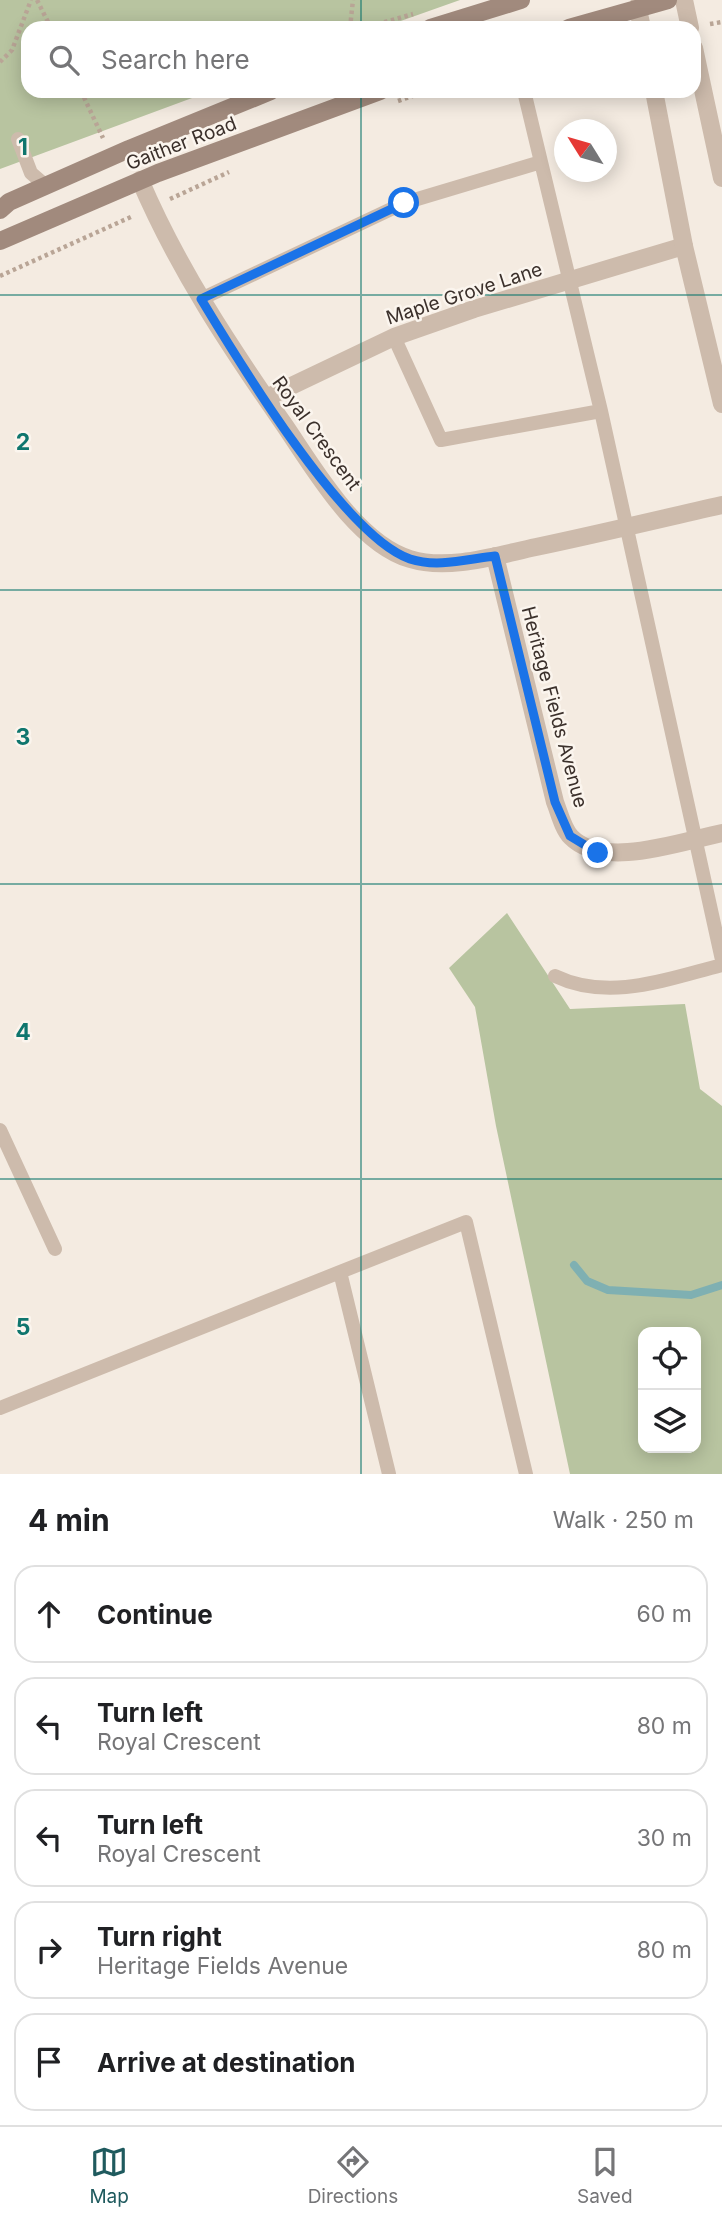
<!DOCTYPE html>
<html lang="en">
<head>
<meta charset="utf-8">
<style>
	body { margin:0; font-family:Inter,sans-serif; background:#f2f2f2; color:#202124 }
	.controls { position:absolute; right:21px; bottom:21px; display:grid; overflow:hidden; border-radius:14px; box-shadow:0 4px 18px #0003 }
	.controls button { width:63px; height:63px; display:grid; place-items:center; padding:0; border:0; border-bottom:2px solid #e0e0e0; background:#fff; color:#202124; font:35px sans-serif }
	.compass { position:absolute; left:554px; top:119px; width:63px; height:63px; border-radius:50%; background:#fff; box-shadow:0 4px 18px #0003; rotate:307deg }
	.stop { position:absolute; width:21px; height:21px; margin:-16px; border:5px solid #1a73e8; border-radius:50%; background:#fff }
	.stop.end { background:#1a73e8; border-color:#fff; box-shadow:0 2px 7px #0008 }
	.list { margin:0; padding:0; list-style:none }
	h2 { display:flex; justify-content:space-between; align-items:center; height:91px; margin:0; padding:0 28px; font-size:30px }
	h2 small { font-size:23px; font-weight:400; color:#757577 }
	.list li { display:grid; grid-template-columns:46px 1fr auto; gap:21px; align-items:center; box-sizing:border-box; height:98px; margin:0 14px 14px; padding:0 14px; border:2px solid #e0e0e0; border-radius:21px }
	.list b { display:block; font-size:26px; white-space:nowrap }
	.list p { margin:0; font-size:23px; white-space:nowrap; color:#757577 }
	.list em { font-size:23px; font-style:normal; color:#757577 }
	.icon { flex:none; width:38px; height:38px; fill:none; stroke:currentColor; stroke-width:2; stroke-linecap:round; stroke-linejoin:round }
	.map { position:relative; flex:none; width:722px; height:1474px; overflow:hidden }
	.search { position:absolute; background:#fff; box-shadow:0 4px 18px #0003; left:21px; right:21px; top:21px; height:77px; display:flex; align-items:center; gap:18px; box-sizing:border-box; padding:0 24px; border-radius:21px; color:#757577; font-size:26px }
	.sheet { height:651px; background:#fff }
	nav { display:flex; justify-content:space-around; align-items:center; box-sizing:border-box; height:98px; border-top:2px solid #e0e0e0; background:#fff; font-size:19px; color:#757577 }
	nav a { display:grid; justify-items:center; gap:4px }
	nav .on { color:#1f5a5e }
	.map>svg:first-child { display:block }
	.green { fill:#b8c4a0; fill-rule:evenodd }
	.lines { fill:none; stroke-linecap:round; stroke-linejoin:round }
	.stream { stroke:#7fb0b2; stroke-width:8 }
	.path { stroke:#b9a596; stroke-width:4.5; stroke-dasharray:3.5 3.5; stroke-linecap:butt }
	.service { stroke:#cdbbac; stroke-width:14 }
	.minor { stroke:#cdbbac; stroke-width:18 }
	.tertiary { stroke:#cdbbac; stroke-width:18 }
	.secondary { stroke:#a18a7d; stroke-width:18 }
	.route { stroke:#1a73e8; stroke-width:9 }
	.grid { fill:none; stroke:#0f766e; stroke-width:2; stroke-opacity:0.55 }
	.labels { text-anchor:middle; stroke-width:5; stroke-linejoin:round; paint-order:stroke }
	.street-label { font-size:19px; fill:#3b302b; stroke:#fbf5ee }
	.grid-label { font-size:23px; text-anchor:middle; font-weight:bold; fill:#0f766e; stroke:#fbf5ee; stroke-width:5; stroke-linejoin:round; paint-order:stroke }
</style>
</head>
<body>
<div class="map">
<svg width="722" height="1474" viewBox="0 0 722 1474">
	<rect width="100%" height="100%" fill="#f4ebe1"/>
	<path class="green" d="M0,0h460l-79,28h-353v63h183l-211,78z
		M507,913l63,96 115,-5 15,85 22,17v368h-152l-74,-348 -21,-119 -26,-39zM643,1332h53v116h-53z"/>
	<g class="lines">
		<path class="stream" d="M574,1265l13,16 21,9 83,5 31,-10"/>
		<path class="path" d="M37,0l14,28
			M710,24l12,-2
			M350,28l3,-28
			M364,28l49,-14
			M0,62l12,-12 19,-50
			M81,91l22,47
			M398,101l29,-10
			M170,199l59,-27
			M0,276l133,-60"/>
		<path class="service" d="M524,91l17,71
			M18,139l13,34 15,13
			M201,299l203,-96 137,-41 60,249 121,549
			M394,337l47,103 160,-29
			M555,976c54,26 112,3 167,-11
			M0,1130l55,119
			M340,1272l126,-50 60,252
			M0,1408l340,-136 49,202"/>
		<path class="minor" d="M140,180c38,89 90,167 145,246 30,44 72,117 125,133 39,12 88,-4 126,-12 62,-13 124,-28 186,-42
			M266,398l128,-61 80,-28 210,-63
			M495,556l60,246c4,10 8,27 16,35 32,33 111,4 151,-4"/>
		<path class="tertiary" d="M640,0l-2,9 4,19
			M684,0l6,28
			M694,48l28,130
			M654,91l30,155 38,158"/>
		<path class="secondary" d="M430,28l91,-28
			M569,28l99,-28
			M0,210l9,-8 120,-53 142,-58
			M0,241l158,-68 222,-82"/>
	</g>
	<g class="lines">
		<path class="route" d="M404,203l-203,96c38,63 143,237 209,260 27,9 58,0 85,-3l60,246 15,34 28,17"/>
	</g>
	<path class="grid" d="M361,0v28M361,91v1383M0,295h722M0,590h722M0,884h722M0,1179h722"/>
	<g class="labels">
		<g class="street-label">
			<text transform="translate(181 143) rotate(-21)" y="7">Gaither Road</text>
			<text transform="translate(464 293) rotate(-18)" y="7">Maple Grove Lane</text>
			<text transform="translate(317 433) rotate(54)" y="7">Royal Crescent</text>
			<text transform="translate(555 707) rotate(75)" y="7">Heritage Fields Avenue</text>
		</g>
	</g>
	<g class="grid-label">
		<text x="23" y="155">1</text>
		<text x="23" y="450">2</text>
		<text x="23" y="745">3</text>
		<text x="23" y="1040">4</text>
		<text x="23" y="1335">5</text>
	</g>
</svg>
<div class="controls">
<button><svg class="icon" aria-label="locate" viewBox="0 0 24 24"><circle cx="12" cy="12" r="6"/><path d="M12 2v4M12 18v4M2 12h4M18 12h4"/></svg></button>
<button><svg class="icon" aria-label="layers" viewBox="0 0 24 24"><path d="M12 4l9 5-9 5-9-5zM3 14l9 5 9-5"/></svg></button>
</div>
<svg class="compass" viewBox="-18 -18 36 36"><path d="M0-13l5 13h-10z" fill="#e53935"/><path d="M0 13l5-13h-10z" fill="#757577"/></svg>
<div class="stop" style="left:404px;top:203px"></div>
<div class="stop end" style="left:598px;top:853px"></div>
<div class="search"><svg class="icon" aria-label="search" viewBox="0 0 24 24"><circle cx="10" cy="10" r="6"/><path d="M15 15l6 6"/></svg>Search here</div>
</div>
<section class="sheet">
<h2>4 min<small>Walk · 250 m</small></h2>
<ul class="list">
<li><svg class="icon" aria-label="ahead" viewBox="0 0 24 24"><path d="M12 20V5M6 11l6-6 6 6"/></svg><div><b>Continue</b></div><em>60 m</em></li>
<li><svg class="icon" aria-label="left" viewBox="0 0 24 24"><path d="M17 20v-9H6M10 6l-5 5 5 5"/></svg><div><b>Turn left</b><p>Royal Crescent</p></div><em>80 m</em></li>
<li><svg class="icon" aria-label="left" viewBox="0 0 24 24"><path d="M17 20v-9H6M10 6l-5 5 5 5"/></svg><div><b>Turn left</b><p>Royal Crescent</p></div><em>30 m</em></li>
<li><svg class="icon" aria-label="right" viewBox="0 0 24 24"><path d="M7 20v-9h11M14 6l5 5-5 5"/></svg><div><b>Turn right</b><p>Heritage Fields Avenue</p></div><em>80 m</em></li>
<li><svg class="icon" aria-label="arrive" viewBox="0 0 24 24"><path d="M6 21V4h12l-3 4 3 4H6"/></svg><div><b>Arrive at destination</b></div></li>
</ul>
</section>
<nav>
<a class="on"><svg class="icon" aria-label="map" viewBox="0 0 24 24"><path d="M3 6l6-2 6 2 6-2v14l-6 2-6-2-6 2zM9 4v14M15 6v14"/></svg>Map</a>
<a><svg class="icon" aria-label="directions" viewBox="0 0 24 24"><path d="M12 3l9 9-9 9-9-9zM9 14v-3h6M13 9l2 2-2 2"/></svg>Directions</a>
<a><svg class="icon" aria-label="saved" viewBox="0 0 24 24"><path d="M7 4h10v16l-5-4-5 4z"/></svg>Saved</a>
</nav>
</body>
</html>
